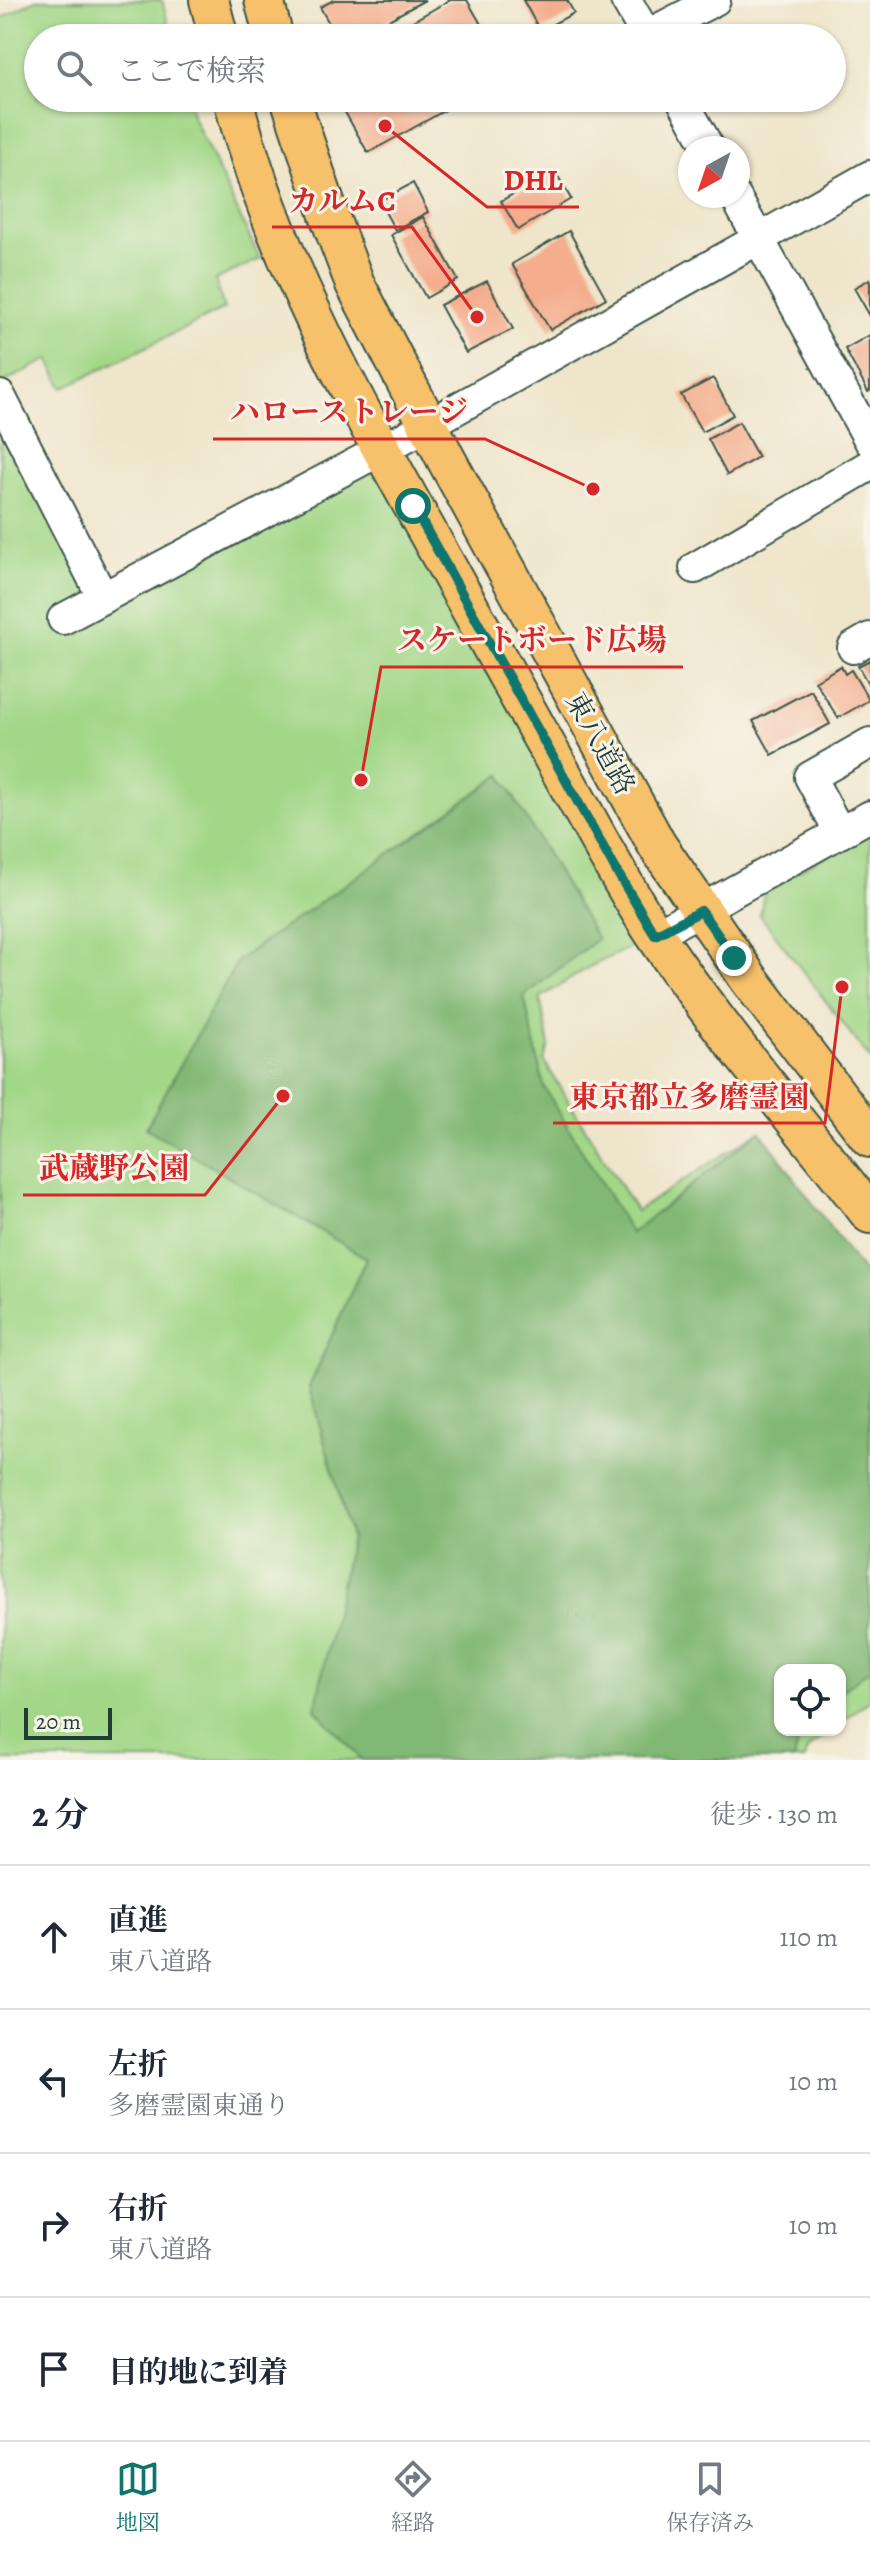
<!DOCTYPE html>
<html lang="ja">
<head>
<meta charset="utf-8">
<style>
	body { margin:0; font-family:Alegreya,"Noto Serif JP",serif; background:#f2f2f3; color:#1f2937 }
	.controls { position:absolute; right:24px; bottom:24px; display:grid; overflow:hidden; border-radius:16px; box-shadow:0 2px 6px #0004 }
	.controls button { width:72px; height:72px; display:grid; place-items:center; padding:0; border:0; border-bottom:2px solid #e0e1e3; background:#fff; color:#1f2937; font:40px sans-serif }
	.compass { position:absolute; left:678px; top:136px; width:72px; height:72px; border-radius:50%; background:#fff; box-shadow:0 2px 6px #0004; rotate:220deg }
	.scale { position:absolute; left:24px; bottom:20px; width:88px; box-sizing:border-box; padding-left:8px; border:4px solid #1f3d34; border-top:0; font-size:22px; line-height:28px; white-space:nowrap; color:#1f3d34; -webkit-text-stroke:6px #f7f3e8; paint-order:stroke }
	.stop { position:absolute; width:24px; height:24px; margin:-18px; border:6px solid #0f766e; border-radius:50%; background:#fff }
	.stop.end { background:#0f766e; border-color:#fff; box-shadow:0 2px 8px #0008 }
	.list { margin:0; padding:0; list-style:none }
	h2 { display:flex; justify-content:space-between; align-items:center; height:104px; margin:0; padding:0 32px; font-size:34px }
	h2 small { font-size:26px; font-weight:400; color:#747a83 }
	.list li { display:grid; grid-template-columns:52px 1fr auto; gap:24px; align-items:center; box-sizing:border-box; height:144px; padding:0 32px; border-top:2px solid #e0e1e3 }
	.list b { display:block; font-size:30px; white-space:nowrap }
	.list p { margin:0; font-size:26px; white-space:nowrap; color:#747a83 }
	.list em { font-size:26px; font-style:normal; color:#747a83 }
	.icon { flex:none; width:44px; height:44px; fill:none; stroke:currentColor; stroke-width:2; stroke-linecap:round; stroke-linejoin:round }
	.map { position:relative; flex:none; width:870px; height:1760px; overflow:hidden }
	.search { position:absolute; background:#fff; box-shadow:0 2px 6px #0004; left:24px; right:24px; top:24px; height:88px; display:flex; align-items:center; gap:20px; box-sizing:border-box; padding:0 28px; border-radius:44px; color:#747a83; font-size:30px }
	.sheet { height:680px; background:#fff }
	nav { display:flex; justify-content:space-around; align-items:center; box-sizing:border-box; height:112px; border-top:2px solid #e0e1e3; background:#fff; font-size:22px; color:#747a83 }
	nav a { display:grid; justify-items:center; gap:4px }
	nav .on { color:#0f766e }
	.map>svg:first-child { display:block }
	.green { fill:#a3d788; stroke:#618a5e; stroke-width:2 }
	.forest { fill:#82b874; stroke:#507a54; stroke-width:2 }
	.building { fill:#f4ad8d }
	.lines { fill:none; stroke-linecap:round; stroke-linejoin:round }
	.minor-casing { stroke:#3e564a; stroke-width:34 }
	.major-casing { stroke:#3e564a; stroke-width:42 }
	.minor { stroke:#fff; stroke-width:30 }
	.major { stroke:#f7c06b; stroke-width:38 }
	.route { stroke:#0f766e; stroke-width:10 }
	.labels { text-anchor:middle; stroke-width:6; stroke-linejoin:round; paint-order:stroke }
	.street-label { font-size:28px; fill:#1f3d34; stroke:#f7f3e8 }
	.leader { fill:none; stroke:#d62828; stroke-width:3 }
	.callout-dot { fill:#d62828; stroke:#f7f3e8; stroke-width:3 }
	.callout-label { font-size:30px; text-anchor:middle; font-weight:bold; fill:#d62828; stroke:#f7f3e8; stroke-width:6; stroke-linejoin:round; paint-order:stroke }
</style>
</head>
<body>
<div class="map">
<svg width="870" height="1760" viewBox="0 0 870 1760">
	<rect width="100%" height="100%" fill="#f7f3e8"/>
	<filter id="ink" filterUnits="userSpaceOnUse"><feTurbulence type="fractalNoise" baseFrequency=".0125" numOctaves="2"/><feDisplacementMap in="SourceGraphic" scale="16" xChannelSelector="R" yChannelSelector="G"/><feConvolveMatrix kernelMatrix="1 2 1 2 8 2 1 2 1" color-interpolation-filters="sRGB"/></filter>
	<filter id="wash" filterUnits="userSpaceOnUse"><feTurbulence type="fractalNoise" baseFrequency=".006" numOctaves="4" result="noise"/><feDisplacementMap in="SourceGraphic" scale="32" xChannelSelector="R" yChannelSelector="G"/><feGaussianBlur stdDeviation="1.8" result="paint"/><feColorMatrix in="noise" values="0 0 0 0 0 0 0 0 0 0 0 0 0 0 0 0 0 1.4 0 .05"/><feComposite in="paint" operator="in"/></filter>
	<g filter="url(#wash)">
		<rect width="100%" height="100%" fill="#efe5ca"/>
		<path class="green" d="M35,0h127l10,38h-134v60h150l4,17 68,144 -45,21 9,29 -161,79 -14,-29 -49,25v-365z
			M0,396l103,200 279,-134 261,469 -12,16 -40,19 -51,32 9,48 -5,15 92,150 124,-80 110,151v418l-30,23v-53h-60v60h51l-24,20 -3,10h-804z
			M870,832v227l-110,-144 5,-26z"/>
		<path class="forest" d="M501,775l96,164 -73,57 20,91 87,146 129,-102 110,151v387l-30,23v-22h-60v60h21l-7,30h-432l-47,-51 36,-172 -42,-150 57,-129 -220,-130 92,-168z"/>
		<g id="blocks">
			<path class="building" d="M334,0h91l-69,38h-19l-17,-31z
				M450,0h17l22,38h-106z
				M523,0h44l7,13 -34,18z
				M337,98h130l-99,55z
				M555,171l16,28 -53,31 -17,-29z
				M413,183l15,29 -33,18 -16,-29z
				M423,217l35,63 -32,18 -35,-63z
				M569,231l37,67 -56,32 -38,-66z
				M870,279v37l-16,-28z
				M487,281l26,48 -47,24 -26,-48z
				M870,335v56l-2,1 -23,-43z
				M713,378l20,37 -31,17 -21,-37z
				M739,422l19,35 -31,18 -19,-36z
				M870,660v27l-12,-21z
				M841,666l4,8 6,-4 18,30 -31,18 -23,-37z
				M811,690l19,34 -58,31 -19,-34z"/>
		</g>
	</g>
	<g filter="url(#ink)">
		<use href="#blocks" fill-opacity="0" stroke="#3e564a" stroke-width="2"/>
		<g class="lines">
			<defs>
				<path id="minor" d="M626,0l22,38
					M647,35l68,-35
					M681,98l28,50
					M735,196l135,245
					M0,396l102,200
					M695,568l175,-103
					M63,619l365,-194 442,-249
					M853,648l17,-10
					M840,833l-30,-56 60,-34
					M655,935l215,-119"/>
				<path id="major" d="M209,0l10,38
					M264,0l10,38
					M233,98c41,164 127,313 209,460 43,77 86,155 129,232 28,49 54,100 85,146 65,97 142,186 214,278
					M290,98l40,120 25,66 91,175 211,386 92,134 121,159"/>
			</defs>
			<use href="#minor" class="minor-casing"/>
			<use href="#major" class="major-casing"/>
			<use href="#minor" class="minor"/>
			<use href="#major" class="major"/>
		</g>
	</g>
	<g class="lines" filter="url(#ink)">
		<path class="route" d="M413,506l204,366 38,63 46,-24 33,47"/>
	</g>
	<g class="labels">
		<g class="street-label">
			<text transform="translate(601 743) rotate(61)" y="10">東八道路</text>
		</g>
	</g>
	<path class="leader" d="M385 126L487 207H579M477 317L412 227H272M593 489L485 439H213M361 780L381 667H683M842 987L825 1123H553M283 1096L205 1195H23"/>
	<g class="callout-dot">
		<circle cx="385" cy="126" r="8"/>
		<circle cx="477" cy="317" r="8"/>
		<circle cx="593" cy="489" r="8"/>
		<circle cx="361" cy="780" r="8"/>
		<circle cx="842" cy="987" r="8"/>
		<circle cx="283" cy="1096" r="8"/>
	</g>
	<g class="callout-label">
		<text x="533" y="190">DHL</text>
		<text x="342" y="211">カルムC</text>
		<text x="349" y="422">ハローストレージ</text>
		<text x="532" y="650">スケートボード広場</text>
		<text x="689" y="1107">東京都立多磨霊園</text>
		<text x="114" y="1178">武蔵野公園</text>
	</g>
</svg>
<div class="controls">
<button><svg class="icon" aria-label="locate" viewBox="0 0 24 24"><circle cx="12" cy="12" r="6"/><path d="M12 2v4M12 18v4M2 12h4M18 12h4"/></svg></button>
</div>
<svg class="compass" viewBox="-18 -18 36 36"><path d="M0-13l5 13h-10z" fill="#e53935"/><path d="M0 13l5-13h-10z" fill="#747a83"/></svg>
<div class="scale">20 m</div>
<div class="stop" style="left:413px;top:506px"></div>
<div class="stop end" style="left:734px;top:958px"></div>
<div class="search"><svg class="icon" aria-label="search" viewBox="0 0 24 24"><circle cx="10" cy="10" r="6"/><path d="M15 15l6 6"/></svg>ここで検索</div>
</div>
<section class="sheet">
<h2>2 分<small>徒歩 · 130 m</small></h2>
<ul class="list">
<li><svg class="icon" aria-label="ahead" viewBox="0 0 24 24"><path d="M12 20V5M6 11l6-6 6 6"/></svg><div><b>直進</b><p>東八道路</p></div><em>110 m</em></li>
<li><svg class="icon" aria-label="left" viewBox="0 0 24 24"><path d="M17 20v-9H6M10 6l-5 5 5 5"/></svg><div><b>左折</b><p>多磨霊園東通り</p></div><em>10 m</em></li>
<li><svg class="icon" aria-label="right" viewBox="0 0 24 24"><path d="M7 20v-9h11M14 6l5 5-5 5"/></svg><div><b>右折</b><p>東八道路</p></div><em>10 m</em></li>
<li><svg class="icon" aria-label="arrive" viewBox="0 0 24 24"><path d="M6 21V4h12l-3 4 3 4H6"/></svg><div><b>目的地に到着</b></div></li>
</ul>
</section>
<nav>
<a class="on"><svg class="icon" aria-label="map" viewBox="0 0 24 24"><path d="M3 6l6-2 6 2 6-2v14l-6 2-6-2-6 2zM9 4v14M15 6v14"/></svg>地図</a>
<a><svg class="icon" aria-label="directions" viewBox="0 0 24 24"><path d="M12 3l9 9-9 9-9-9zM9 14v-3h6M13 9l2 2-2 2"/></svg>経路</a>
<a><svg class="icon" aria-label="saved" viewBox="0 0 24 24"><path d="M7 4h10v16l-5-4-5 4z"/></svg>保存済み</a>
</nav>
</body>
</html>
